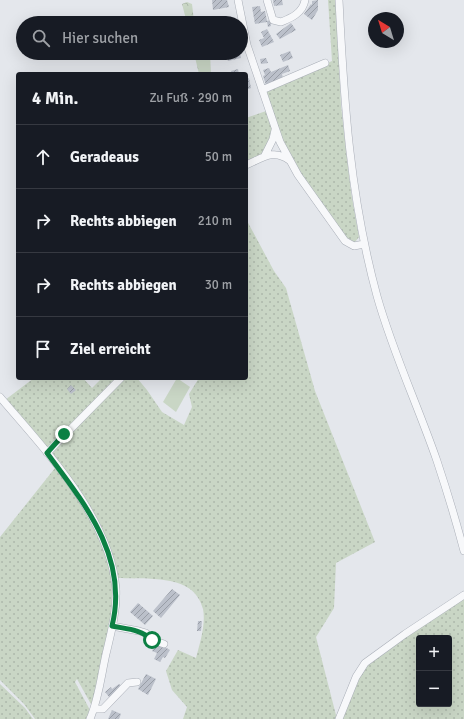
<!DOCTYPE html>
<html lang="de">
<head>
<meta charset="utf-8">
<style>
	body { margin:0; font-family:Signika,sans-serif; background:#20242c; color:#f1f3f6 }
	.controls { position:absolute; right:12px; bottom:12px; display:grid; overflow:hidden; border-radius:4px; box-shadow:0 4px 16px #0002 }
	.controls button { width:36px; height:36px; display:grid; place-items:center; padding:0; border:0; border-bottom:1px solid #363941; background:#171b24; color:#f1f3f6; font:20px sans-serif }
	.compass { position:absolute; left:368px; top:12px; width:36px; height:36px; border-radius:50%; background:#171b24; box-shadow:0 4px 16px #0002; rotate:322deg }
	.stop { position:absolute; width:12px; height:12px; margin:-9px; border:3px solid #0b8043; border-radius:50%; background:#fff }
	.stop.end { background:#0b8043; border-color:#fff; box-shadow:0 1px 4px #0008 }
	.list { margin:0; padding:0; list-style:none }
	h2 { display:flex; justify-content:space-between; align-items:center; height:52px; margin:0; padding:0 16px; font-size:17px }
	h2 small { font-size:13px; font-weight:400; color:#9ea1a6 }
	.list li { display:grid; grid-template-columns:26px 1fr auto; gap:12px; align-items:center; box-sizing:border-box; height:64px; padding:0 16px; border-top:1px solid #363941 }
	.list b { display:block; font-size:15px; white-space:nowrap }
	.list em { font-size:13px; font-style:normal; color:#9ea1a6 }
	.icon { flex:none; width:22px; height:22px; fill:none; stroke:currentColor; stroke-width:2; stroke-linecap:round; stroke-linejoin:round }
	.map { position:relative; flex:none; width:464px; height:719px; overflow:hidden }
	.search { position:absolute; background:#171b24; box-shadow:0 4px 16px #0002; left:16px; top:16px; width:232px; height:44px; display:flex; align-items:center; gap:10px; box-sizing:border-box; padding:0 14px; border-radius:22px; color:#9ea1a6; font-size:15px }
	.panel { position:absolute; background:#171b24; box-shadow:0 4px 16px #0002; left:16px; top:72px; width:232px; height:308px; border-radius:4px }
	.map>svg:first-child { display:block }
	.grass { fill:url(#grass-dots); fill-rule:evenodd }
	.forest { fill:url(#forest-crowns) }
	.pitch { fill:#c9d6c5 }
	.building { fill:url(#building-hatch) }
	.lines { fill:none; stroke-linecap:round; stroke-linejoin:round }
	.minor-casing { stroke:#a9aeb7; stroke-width:8 }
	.minor { stroke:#f7f8fa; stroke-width:7 }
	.route { stroke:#0b8043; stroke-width:5 }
</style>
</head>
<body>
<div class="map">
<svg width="464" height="719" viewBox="0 0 464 719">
	<defs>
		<pattern id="grass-dots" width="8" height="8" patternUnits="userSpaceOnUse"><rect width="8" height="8" fill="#c9d6c5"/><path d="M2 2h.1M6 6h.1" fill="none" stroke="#adb8ab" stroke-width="1.8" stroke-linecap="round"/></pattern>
		<pattern id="forest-crowns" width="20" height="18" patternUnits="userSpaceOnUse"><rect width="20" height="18" fill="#c9d6c5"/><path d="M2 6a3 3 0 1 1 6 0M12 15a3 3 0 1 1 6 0" fill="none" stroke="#adb8ab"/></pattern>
		<pattern id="building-hatch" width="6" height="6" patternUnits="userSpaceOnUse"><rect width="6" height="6" fill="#bbc0ca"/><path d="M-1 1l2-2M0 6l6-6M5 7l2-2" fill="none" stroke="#989da6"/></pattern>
	</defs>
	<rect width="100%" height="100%" fill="#e4e7ec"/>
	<path class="grass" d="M328,0h8l5,106 10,86 8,45 -4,5 -9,-3 -51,-72 -8,-15 -22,-61 67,-30z
		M266,111l7,19 -7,21 -7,7 -13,6v-46z
		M246,219l28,52 12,17 29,103 60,151 -39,21 -2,45 -18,29 21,82h-154l4,-12 -15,-17 -6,-19 12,-21 18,8c4,-15 10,-34 7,-49 -9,-37 -58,-29 -87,-31l-4,-21 -59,-101v-6l71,-72h13l10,12 15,22 22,13 8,-18 -3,-13 10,-16h47z
		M34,378h49l9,10 10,-10h16l-66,66 -7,4 -40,-48z
		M55,468l26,35 24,46 7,31v38l-20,88 -15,-27 -2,3 16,30 -5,7h-51l-11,-15 -24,-24v-143z
		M464,597v122h-123l9,-27 18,-30zM419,638h30v66h-30z
		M0,684l25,24 8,11h-33z"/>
	<path class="forest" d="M187,2l5,2 2,17 10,-1 1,3h-18l-5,-19z
		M194,53h16l1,21h-12z"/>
	<path class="pitch" d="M177,378l13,9 -14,25 -13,-10z"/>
	<path class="building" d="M212,0h15l2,7 -16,3z
		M273,0h9l1,5 -9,1z
		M318,0v10l-6,10 -8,-6 7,-10 1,1v-4z
		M260,6l1,6 4,-1 2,10 3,-1 1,6 -3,1 -1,-5 -12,2 -3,-17z
		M225,18l1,5h-10l-1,-4z
		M291,23l5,7 -16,9 -4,-5z
		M267,29l7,13 -12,5 -3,-7 5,-2 -3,-6z
		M290,51l3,7 -10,4 -3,-7z
		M226,53h14l1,5 -13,3z
		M266,58l2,5 -7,1 -1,-5z
		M288,65l2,6 -8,3 1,4 -17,7 -3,-9 2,-1 -2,-5 6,-2 2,4z
		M238,69l1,5h-7l-1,-3z
		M249,78l2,10 -5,2v-11z
		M71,385l5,5 -5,4 -4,-5z
		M172,589l8,6 -19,23 -8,-7z
		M138,603l15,13 -8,9 -15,-13z
		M198,621h4l-1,10h-4z
		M156,642l14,8 -5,8 -2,-1 -3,5 -6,-3 3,-6 -5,-2z
		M146,674l10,5 -8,16 -10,-6z
		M119,684l2,2 -11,12 -5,-6 6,-5 1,2z
		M112,710l9,4 -2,5h-11z"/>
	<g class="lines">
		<defs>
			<path id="minor" d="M238,0l9,45 33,97 18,33 47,66 9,5 10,-2
				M267,0l6,20 8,2c10,-4 22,-9 24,-22
				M339,0c5,103 11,197 38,296 16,57 41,110 60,165 10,30 19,60 27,90
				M262,90l63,-27
				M265,155l8,-16 2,-9
				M246,165c15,-6 27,-17 43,-5
				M0,397c45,53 110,120 116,192 1,22 -5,44 -10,65 -5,22 -7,44 -16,65
				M47,453l74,-75
				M112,626l27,5 7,2 6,7 12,4
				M94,709h9l25,-26 9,-1
				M339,719l17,-42 9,-14 40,-29 59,-39"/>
		</defs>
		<use href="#minor" class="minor-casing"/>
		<use href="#minor" class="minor"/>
	</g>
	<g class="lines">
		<path class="route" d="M64,434l-17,19c38,51 82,105 65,173 14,3 29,3 40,14"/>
	</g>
</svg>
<div class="controls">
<button>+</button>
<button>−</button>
</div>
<svg class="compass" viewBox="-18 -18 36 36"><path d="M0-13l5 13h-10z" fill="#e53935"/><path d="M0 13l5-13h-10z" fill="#9ea1a6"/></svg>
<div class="stop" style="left:152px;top:640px"></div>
<div class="stop end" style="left:64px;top:434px"></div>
<div class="search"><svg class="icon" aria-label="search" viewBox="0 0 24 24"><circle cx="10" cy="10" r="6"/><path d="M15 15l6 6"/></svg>Hier suchen</div>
<section class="panel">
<h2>4 Min.<small>Zu Fuß · 290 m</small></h2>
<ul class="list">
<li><svg class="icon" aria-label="ahead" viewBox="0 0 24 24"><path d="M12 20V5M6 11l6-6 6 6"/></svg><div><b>Geradeaus</b></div><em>50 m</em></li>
<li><svg class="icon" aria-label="right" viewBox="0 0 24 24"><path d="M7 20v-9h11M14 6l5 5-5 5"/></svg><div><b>Rechts abbiegen</b></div><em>210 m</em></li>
<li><svg class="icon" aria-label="right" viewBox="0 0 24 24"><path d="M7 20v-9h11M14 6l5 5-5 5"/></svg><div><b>Rechts abbiegen</b></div><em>30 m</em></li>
<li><svg class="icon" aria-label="arrive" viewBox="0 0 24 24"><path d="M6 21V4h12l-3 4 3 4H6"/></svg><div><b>Ziel erreicht</b></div></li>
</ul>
</section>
</div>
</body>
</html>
